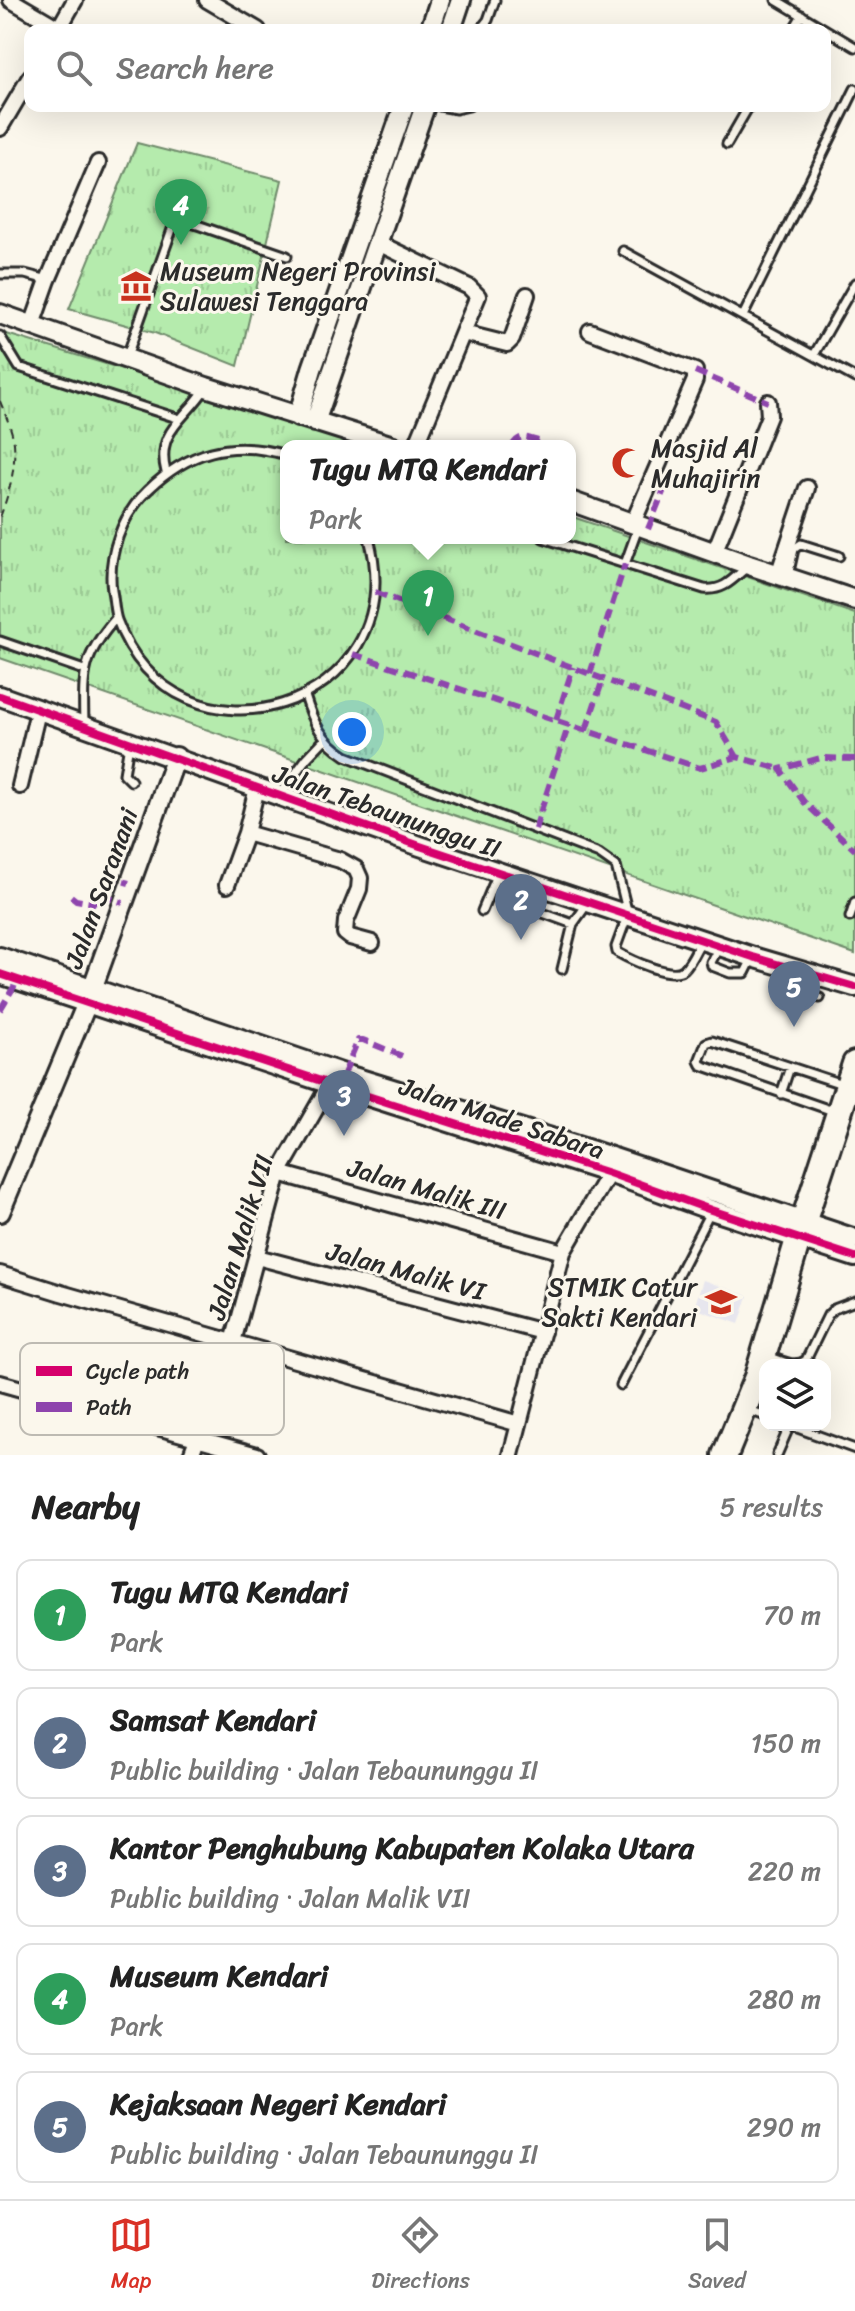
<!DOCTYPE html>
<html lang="en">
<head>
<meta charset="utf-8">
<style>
	body { margin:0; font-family:Sriracha,sans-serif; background:#f6f6f6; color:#222 }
	.controls { position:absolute; right:24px; bottom:24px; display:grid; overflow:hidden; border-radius:16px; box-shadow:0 8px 32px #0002 }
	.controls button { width:72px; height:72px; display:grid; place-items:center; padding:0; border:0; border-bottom:2px solid #e0e0e0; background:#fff; color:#222; font:40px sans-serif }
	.you { position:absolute; left:352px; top:732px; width:28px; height:28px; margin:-20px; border:6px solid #fff; border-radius:50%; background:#1a73e8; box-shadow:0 0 0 12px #1a73e833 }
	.badge { display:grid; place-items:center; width:52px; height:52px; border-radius:50%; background:#d93025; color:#fff; font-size:26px; font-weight:700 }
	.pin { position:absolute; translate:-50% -66px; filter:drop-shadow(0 2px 4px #0008) }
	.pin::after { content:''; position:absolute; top:42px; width:28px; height:24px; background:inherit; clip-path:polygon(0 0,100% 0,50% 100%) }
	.popup { position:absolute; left:280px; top:440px; width:296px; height:104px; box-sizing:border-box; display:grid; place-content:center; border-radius:16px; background:#fff; filter:drop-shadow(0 2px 6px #0005); font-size:26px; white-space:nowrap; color:#767676 }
	.popup b { font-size:30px; color:#222 }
	.popup::after { content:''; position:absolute; left:50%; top:100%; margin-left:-16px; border:16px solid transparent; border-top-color:#fff }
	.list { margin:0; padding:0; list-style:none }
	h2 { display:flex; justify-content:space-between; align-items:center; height:104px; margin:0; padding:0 32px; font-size:34px }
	h2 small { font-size:26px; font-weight:400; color:#767676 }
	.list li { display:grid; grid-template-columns:52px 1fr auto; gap:24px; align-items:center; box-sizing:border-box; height:112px; margin:0 16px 16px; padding:0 16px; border:2px solid #e0e0e0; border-radius:16px }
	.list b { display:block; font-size:30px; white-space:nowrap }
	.list p { margin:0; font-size:26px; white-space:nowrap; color:#767676 }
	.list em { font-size:26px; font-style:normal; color:#767676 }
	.icon { flex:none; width:44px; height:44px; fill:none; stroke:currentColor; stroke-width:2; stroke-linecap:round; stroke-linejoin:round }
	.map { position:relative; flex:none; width:855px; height:1455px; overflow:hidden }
	.search { position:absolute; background:#fff; box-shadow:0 8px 32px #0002; left:24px; right:24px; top:24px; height:88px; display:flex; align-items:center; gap:20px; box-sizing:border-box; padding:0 28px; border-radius:16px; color:#767676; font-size:30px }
	.sheet { height:744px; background:#fff }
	nav { display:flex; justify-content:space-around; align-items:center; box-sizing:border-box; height:112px; border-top:2px solid #e0e0e0; background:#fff; font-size:22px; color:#767676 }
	nav a { display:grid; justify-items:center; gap:4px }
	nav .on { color:#d93025 }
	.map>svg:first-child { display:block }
	.built { fill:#e7e6ee }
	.park { fill:url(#park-tufts); stroke:#708b6c; stroke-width:2 }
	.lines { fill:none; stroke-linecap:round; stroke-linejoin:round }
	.lane-casing { stroke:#2b2b2b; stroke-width:13 }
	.street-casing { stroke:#2b2b2b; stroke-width:20 }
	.secondary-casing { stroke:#2b2b2b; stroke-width:24 }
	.highway-casing { stroke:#2b2b2b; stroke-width:30 }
	.path { stroke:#2b2b2b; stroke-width:2; stroke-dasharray:8 6; stroke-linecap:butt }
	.lane { stroke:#fbf7ec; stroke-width:7 }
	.street { stroke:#fbf7ec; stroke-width:14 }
	.secondary { stroke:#fbf7ec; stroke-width:18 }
	.highway { stroke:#fbf7ec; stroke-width:24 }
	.quiet { stroke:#8e44ad; stroke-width:6; stroke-dasharray:12 6; stroke-linecap:butt }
	.cycleway-casing { stroke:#fbf7ec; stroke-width:13 }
	.cycleway { stroke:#d6006c; stroke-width:8 }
	.labels { text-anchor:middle; stroke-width:6; stroke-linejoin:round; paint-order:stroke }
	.poi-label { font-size:26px; fill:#2b2b2b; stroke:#fbf7ec; text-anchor:start }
	.street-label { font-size:26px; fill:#2b2b2b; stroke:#fbf7ec }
	.key { fill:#fbf7ec; stroke:#bdbab2; stroke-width:2 }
	.key-label { font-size:22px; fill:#2b2b2b }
</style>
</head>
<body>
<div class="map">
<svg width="855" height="1455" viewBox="0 0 855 1455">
	<defs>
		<pattern id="park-tufts" width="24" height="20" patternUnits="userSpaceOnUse" patternTransform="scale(2)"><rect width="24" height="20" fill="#b5ebad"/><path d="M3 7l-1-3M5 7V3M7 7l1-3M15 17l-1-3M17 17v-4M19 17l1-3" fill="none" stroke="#9cca95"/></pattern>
	</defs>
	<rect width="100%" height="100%" fill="#fbf7ec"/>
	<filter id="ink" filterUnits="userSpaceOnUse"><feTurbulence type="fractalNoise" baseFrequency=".0125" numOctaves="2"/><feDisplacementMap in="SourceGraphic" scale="16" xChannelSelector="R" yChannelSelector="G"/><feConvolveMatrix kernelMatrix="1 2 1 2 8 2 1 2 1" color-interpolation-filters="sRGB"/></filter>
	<g filter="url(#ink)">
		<path class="built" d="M703,1280l45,16 -9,28 -45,-16z"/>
		<path class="park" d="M137,143l145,37 -44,186 -83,-33 -86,-24z
			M0,332l294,89 73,25h-81v92h284v-22l285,98v340l-855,-296z"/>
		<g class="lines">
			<defs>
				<path id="lane" d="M776,0l79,47
					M480,30l8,-10 7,-20
					M793,30l9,-15
					M440,106l16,3 13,-3
					M727,144l22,-38
					M623,251l232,127
					M0,274h25l23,6
					M743,316l112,-227
					M0,336l19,31 161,52
					M814,355l41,-72
					M127,356l48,-135 8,-1 104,36
					M286,455c-55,-16 -98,-4 -139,36 -25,24 -40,65 -35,100 2,9 2,20 5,29 60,161 298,89 252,-82
					M166,472c-11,-41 20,-53 39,-83
					M543,538l161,51c20,2 29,-10 43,-22
					M625,564l13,-36
					M788,576l6,-27 7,-5 38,12
					M0,641l84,29
					M305,696c8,26 17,45 41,60l253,98 17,12 12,48 -12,33 1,5c12,7 55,28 67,17 7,-7 12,-19 17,-28
					M84,725c-1,-51 -3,-67 32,-107
					M129,744l-5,30 7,7
					M281,793l25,-34 19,-20
					M518,904l55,20
					M482,911l16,-38
					M850,917l5,-15
					M719,947l-8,15 1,4 18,7h15l7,-14
					M562,969l11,-45 15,-21
					M811,975l-6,14 5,6 10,3
					M781,1094l9,-27
					M836,1112l-135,-47 -2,-4 7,-18 6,-2 130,43
					M768,1356c12,4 27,13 38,4l22,-45 6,-6 21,-8
					M621,1385l89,-173
					M747,1409l18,7
					M789,1425l66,24
					M777,1455l13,-30"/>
				<path id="street" d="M11,0l51,30
					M207,0l51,30
					M58,30l17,-30
					M0,128l30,-51
					M378,243l91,44 9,9 -62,150
					M32,325l16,-45 50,-117
					M590,331l105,40v9l-62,143
					M463,333l44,11 5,-5 15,-44
					M714,553l55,-137 -1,-14
					M778,575l29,-87
					M20,786l18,-75
					M246,833l94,27 16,9 4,9 -1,11 -13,32 -1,12 5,4 22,6
					M227,885l19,-52 11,-45
					M279,1173l284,79
					M257,1257l286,75
					M0,1274l61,19 458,131
					M0,1383l257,72
					M191,1455l42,-113 46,-169 51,-89
					M511,1455l52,-203 46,-79"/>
				<path id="secondary" d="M430,30l10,-30
					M451,30l10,-30
					M0,314l206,73 187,59
					M298,417l14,-48 92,-263
					M315,422l110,-316
					M570,501l179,64 106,35
					M0,696l420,150 333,111 102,30
					M0,957l344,117 246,76 265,89
					M0,974l330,110 279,89 102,37 144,47
					M0,1212l87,-209 89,-246"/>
				<path id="highway" d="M725,1455l32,-78 46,-154 52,-159"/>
			</defs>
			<use href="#lane" class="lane-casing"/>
			<use href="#street" class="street-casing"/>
			<use href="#secondary" class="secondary-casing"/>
			<use href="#highway" class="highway-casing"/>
			<path class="path" d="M0,401c5,13 12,28 14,42 2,25 -5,51 -14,74"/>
			<use href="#lane" class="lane"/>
			<use href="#street" class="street"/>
			<use href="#secondary" class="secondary"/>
			<use href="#highway" class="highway"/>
			<path class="quiet" d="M695,371l73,31
				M512,446c9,-13 13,-8 27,-5l3,5
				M648,529l20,-49
				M375,592l341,130 21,35
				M353,654l347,114 37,-11 43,12
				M590,674l35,-110
				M556,720l17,-53
				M586,730l17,-51
				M855,759l-34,-1 -41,11 24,33 51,48
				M535,829l34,-105
				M102,895l-2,-5 4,-8 6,-4 19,5
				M71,896l5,4 18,3 8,-8 21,8
				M0,1010l18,-30
				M344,1074l14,-34h5l39,16"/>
			<defs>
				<path id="cycleway" d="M0,696l420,150 333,111 102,30
					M0,974l330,110 279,89 102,37 144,47"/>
			</defs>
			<use href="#cycleway" class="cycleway-casing"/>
			<use href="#cycleway" class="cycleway"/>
		</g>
	</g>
	<defs>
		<symbol id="museum-bare" viewBox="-9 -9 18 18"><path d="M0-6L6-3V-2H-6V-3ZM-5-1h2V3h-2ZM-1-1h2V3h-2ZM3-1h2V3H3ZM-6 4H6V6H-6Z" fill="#c8321e" stroke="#fbf7ec" stroke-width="2.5" paint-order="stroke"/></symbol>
		<symbol id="mosque-bare" viewBox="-9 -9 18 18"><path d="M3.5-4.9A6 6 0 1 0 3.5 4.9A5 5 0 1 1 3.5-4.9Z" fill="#c8321e" stroke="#fbf7ec" stroke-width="2.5" paint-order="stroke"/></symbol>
		<symbol id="university-bare" viewBox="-9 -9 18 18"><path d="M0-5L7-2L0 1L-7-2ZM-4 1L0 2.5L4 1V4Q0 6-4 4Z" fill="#c8321e" stroke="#fbf7ec" stroke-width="2.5" paint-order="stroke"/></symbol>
	</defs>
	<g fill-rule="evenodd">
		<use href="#museum-bare" x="114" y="264" width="44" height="44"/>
		<use href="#mosque-bare" x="605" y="441" width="44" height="44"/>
		<use href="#university-bare" x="699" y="1280" width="44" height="44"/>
	</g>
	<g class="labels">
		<g class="poi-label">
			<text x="160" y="280">Museum Negeri Provinsi<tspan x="160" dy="30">Sulawesi Tenggara</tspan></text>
			<text x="651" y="457">Masjid Al<tspan x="651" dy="30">Muhajirin</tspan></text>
			<text x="697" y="1296" text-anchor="end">STMIK Catur<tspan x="697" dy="30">Sakti Kendari</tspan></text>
		</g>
		<g class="street-label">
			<text transform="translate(387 811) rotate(19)" y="9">Jalan Tebaununggu II</text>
			<text transform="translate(101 888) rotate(-70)" y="9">Jalan Saranani</text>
			<text transform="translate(502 1118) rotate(18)" y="9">Jalan Made Sabara</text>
			<text transform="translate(427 1189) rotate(16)" y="9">Jalan Malik III</text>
			<text transform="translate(240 1237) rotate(-73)" y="9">Jalan Malik VII</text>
			<text transform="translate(406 1271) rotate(15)" y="9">Jalan Malik VI</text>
		</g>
	</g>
	<rect x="20" y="1343" width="264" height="92" rx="12" class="key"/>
	<rect x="36" y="1366" width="36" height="10" fill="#d6006c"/>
	<rect x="36" y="1402" width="36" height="10" fill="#8e44ad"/>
	<g class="key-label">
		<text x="86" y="1379">Cycle path</text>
		<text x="86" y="1415">Path</text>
	</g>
</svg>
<div class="controls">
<button><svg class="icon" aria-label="layers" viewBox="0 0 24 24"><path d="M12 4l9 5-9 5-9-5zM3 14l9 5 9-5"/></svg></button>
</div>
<div class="you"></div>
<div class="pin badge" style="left:428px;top:636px;background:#2e9e5b">1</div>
<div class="popup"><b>Tugu MTQ Kendari</b>Park</div>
<div class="pin badge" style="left:521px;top:940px;background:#5c6f8a">2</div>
<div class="pin badge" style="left:344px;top:1136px;background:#5c6f8a">3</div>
<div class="pin badge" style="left:181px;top:245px;background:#2e9e5b">4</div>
<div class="pin badge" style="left:794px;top:1027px;background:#5c6f8a">5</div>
<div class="search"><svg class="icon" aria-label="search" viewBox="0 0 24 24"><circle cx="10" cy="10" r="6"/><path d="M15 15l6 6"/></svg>Search here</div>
</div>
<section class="sheet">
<h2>Nearby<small>5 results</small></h2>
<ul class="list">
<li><span class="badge" style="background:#2e9e5b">1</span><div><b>Tugu MTQ Kendari</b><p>Park</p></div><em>70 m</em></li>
<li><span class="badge" style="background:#5c6f8a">2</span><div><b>Samsat Kendari</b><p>Public building · Jalan Tebaununggu II</p></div><em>150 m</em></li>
<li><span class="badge" style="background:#5c6f8a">3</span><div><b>Kantor Penghubung Kabupaten Kolaka Utara</b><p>Public building · Jalan Malik VII</p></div><em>220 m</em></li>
<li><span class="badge" style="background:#2e9e5b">4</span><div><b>Museum Kendari</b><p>Park</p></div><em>280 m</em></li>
<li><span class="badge" style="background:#5c6f8a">5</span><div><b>Kejaksaan Negeri Kendari</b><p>Public building · Jalan Tebaununggu II</p></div><em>290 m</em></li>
</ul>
</section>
<nav>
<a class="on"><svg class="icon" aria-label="map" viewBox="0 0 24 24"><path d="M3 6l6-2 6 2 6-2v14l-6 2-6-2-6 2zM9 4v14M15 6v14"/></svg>Map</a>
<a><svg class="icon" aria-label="directions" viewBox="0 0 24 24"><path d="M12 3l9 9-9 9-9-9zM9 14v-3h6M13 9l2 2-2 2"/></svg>Directions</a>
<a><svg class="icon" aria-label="saved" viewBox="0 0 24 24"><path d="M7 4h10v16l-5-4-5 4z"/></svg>Saved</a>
</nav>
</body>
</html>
